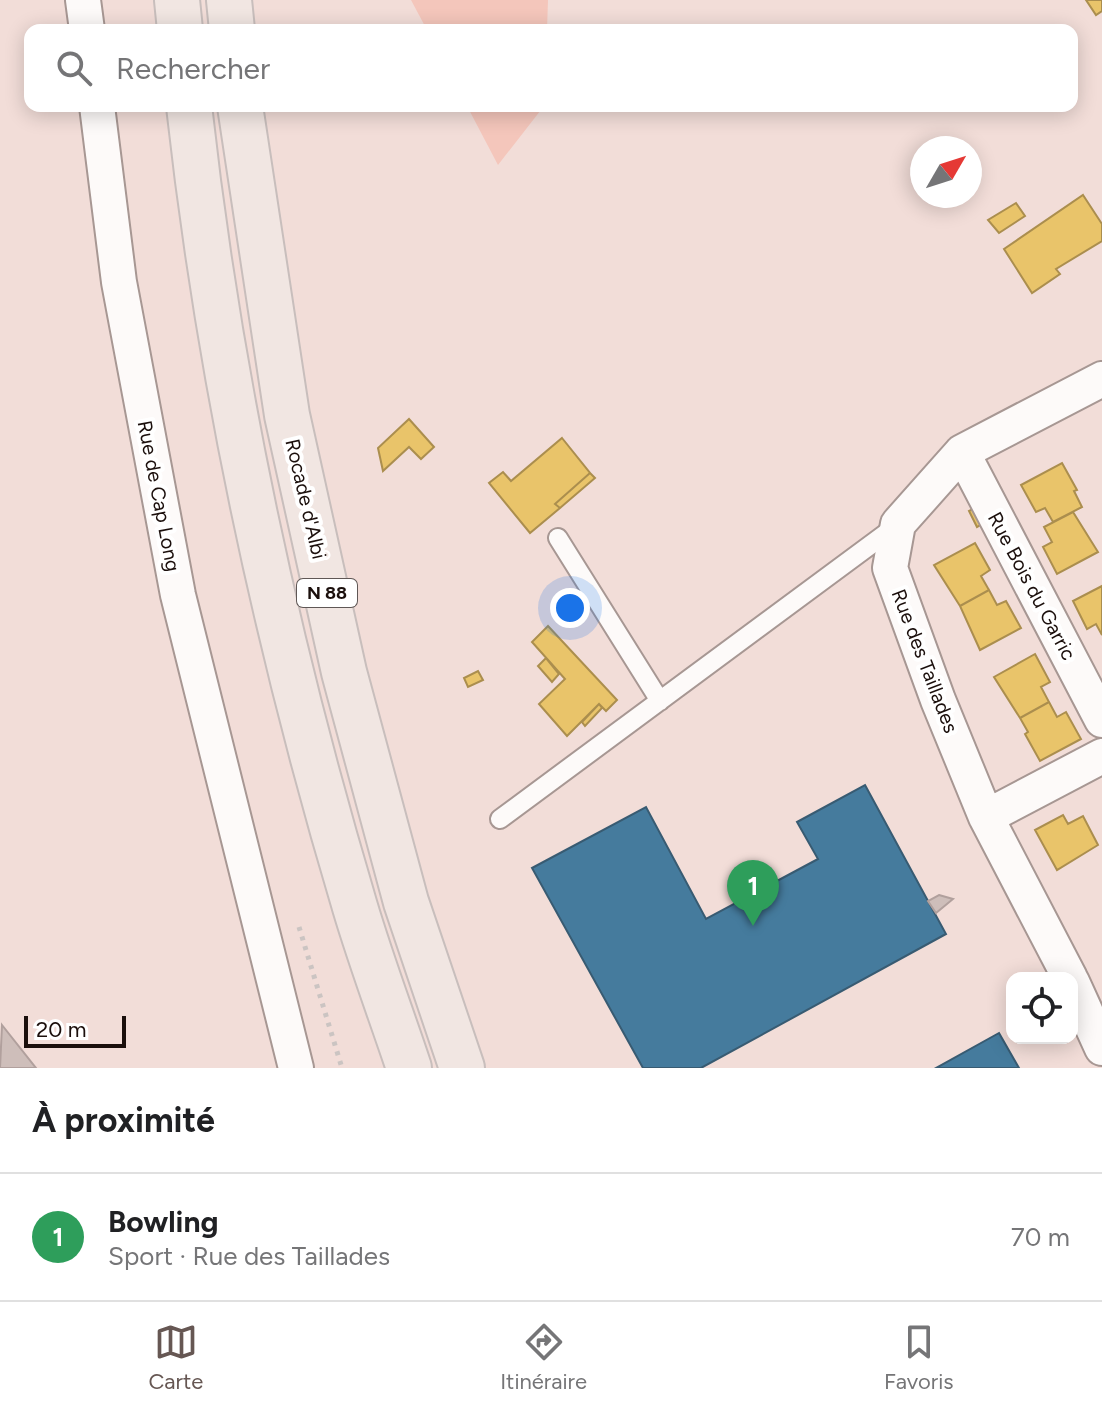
<!DOCTYPE html>
<html lang="fr">
<head>
<meta charset="utf-8">
<style>
	body { margin:0; font-family:Figtree,sans-serif; background:#f2f2f2; color:#202124 }
	.controls { position:absolute; right:24px; bottom:24px; display:grid; overflow:hidden; border-radius:16px; box-shadow:0 4px 20px #0003 }
	.controls button { width:72px; height:72px; display:grid; place-items:center; padding:0; border:0; border-bottom:2px solid #e0e0e0; background:#fff; color:#202124; font:40px sans-serif }
	.compass { position:absolute; left:910px; top:136px; width:72px; height:72px; border-radius:50%; background:#fff; box-shadow:0 4px 20px #0003; rotate:51deg }
	.scale { position:absolute; left:24px; bottom:20px; width:102px; box-sizing:border-box; padding-left:8px; border:4px solid #1b0f0c; border-top:0; font-size:22px; line-height:28px; white-space:nowrap; color:#1b0f0c; -webkit-text-stroke:6px #fff; paint-order:stroke }
	.you { position:absolute; left:570px; top:608px; width:28px; height:28px; margin:-20px; border:6px solid #fff; border-radius:50%; background:#1a73e8; box-shadow:0 0 0 12px #1a73e833 }
	.badge { display:grid; place-items:center; width:52px; height:52px; border-radius:50%; background:#665753; color:#fff; font-size:26px; font-weight:700 }
	.pin { position:absolute; translate:-50% -66px; filter:drop-shadow(0 2px 4px #0008) }
	.pin::after { content:''; position:absolute; top:42px; width:28px; height:24px; background:inherit; clip-path:polygon(0 0,100% 0,50% 100%) }
	.list { margin:0; padding:0; list-style:none }
	h2 { display:flex; justify-content:space-between; align-items:center; height:104px; margin:0; padding:0 32px; font-size:34px }
	h2 small { font-size:26px; font-weight:400; color:#757577 }
	.list li { display:grid; grid-template-columns:52px 1fr auto; gap:24px; align-items:center; box-sizing:border-box; height:128px; padding:0 32px; border-top:2px solid #e0e0e0 }
	.list b { display:block; font-size:30px; white-space:nowrap }
	.list p { margin:0; font-size:26px; white-space:nowrap; color:#757577 }
	.list em { font-size:26px; font-style:normal; color:#757577 }
	.icon { flex:none; width:44px; height:44px; fill:none; stroke:currentColor; stroke-width:2; stroke-linecap:round; stroke-linejoin:round }
	.map { position:relative; flex:none; width:1102px; height:1068px; overflow:hidden }
	.search { position:absolute; background:#fff; box-shadow:0 4px 20px #0003; left:24px; right:24px; top:24px; height:88px; display:flex; align-items:center; gap:20px; box-sizing:border-box; padding:0 28px; border-radius:16px; color:#757577; font-size:30px }
	.sheet { height:232px; background:#fff }
	nav { display:flex; justify-content:space-around; align-items:center; box-sizing:border-box; height:112px; border-top:2px solid #e0e0e0; background:#fff; font-size:22px; color:#757577 }
	nav a { display:grid; justify-items:center; gap:4px }
	nav .on { color:#665753 }
	.map>svg:first-child { display:block }
	.green { fill:#f4c6bb }
	.homes { fill:#e9c46a; stroke:#ab8e4e; stroke-width:2 }
	.public { fill:#457b9d; stroke:#385b72; stroke-width:2 }
	.building { fill:#cebeba; stroke:#b1a09d; stroke-width:2 }
	.lines { fill:none; stroke-linecap:round; stroke-linejoin:round }
	.lane-casing { stroke:#a79793; stroke-width:22 }
	.street-casing { stroke:#a79793; stroke-width:38 }
	.highway-casing { stroke:#c8bebc; stroke-width:48 }
	.path { stroke:#cbc4c2; stroke-width:5; stroke-dasharray:4 6; stroke-linecap:butt }
	.lane { stroke:#fdfaf9; stroke-width:18 }
	.street { stroke:#fdfaf9; stroke-width:34 }
	.highway { stroke:#f1e6e2; stroke-width:44 }
	.labels { text-anchor:middle; stroke-width:8; stroke-linejoin:round; paint-order:stroke }
	.shield { fill:#fff; stroke:#5f5755; stroke-width:2 }
	.shield-label { font-size:18px; font-weight:bold; fill:#1b0f0c }
	.street-label { font-size:20px; fill:#1b0f0c; stroke:#fff }
</style>
</head>
<body>
<div class="map">
<svg width="1102" height="1068" viewBox="0 0 1102 1068">
	<rect width="100%" height="100%" fill="#f2ddd8"/>
	<path class="green" d="M411,0h137l-1,30h-120z
		M467,106h77l-46,59z"/>
	<path class="homes" d="M1086,0h16v11l-6,4z
		M1083,195l19,29v17l-46,28 4,5 -28,19 -28,-44z
		M1016,203l9,13 -26,17 -11,-13z
		M409,419l25,28 -13,12 -12,-12 -26,24 -5,-23z
		M562,438l28,35 -35,31 5,4 -30,25 -41,-50 14,-11 8,9z
		M1062,463l15,27 -3,1 8,16 -29,15 -8,-14 -9,4 -15,-27z
		M590,473l5,5 -35,30 -5,-4z
		M979,506l8,15 -10,6 -8,-16z
		M1073,512l25,40 -41,22 -14,-27 9,-5 -8,-15z
		M975,543l15,27 -9,6 8,14 -29,16 -26,-41z
		M1102,586v49l-6,-11 -9,5 -14,-28z
		M989,590l8,15 9,-4 15,27 -41,22 -20,-44z
		M548,626l69,74 -11,11 -7,-7 -32,32 -28,-32 26,-25 -33,-37z
		M1035,654l15,28 -9,5 8,15 -29,16 -26,-41z
		M546,658l13,16 -7,8 -14,-16z
		M478,671l5,9 -15,7 -4,-9z
		M1049,702l8,15 9,-5 15,27 -41,22 -15,-27 3,-2 -8,-14z
		M599,704l3,4 -17,18 -3,-4z
		M1063,815l5,9 15,-8 15,29 -41,25 -22,-40z"/>
	<path class="public" d="M865,785l81,149 -245,134h-58l-111,-200 114,-61 60,112 112,-60 -21,-37z
		M999,1033l20,35h-83z"/>
	<path class="building" d="M939,895l14,4 -17,14 -8,-12z
		M2,1025l34,43h-36z"/>
	<g class="lines">
		<defs>
			<path id="lane" d="M558,538l102,163
				M500,819l396,-293"/>
			<path id="street" d="M83,0l4,30
				M97,106l22,176 59,313 118,473
				M962,452l140,268
				M986,817l116,-61
				M1070,978l-84,-161 -48,-117 -48,-132 8,-44 64,-72 140,-73
				M1072,982l30,66"/>
			<path id="highway" d="M177,0l3,30
				M229,0l3,30
				M189,106c30,271 88,540 166,801 16,54 36,107 54,161
				M240,106l47,309 57,257 62,230 56,166"/>
		</defs>
		<use href="#lane" class="lane-casing"/>
		<use href="#street" class="street-casing"/>
		<use href="#highway" class="highway-casing"/>
		<path class="path" d="M299,927l43,141"/>
		<use href="#lane" class="lane"/>
		<use href="#street" class="street"/>
		<use href="#highway" class="highway"/>
	</g>
	<g class="labels">
		<rect class="shield" x="297" y="579" width="60" height="28" rx="6"/>
		<g class="shield-label">
			<text x="327" y="599">N 88</text>
		</g>
		<g class="street-label">
			<text transform="translate(159 496) rotate(79)" y="7">Rue de Cap Long</text>
			<text transform="translate(306 499) rotate(77)" y="7">Rocade d'Albi</text>
			<text transform="translate(1032 586) rotate(62)" y="7">Rue Bois du Garric</text>
			<text transform="translate(925 661) rotate(69)" y="7">Rue des Taillades</text>
		</g>
	</g>
</svg>
<div class="controls">
<button><svg class="icon" aria-label="locate" viewBox="0 0 24 24"><circle cx="12" cy="12" r="6"/><path d="M12 2v4M12 18v4M2 12h4M18 12h4"/></svg></button>
</div>
<svg class="compass" viewBox="-18 -18 36 36"><path d="M0-13l5 13h-10z" fill="#e53935"/><path d="M0 13l5-13h-10z" fill="#757577"/></svg>
<div class="scale">20 m</div>
<div class="you"></div>
<div class="pin badge" style="left:753px;top:926px;background:#2e9e5b">1</div>
<div class="search"><svg class="icon" aria-label="search" viewBox="0 0 24 24"><circle cx="10" cy="10" r="6"/><path d="M15 15l6 6"/></svg>Rechercher</div>
</div>
<section class="sheet">
<h2>À proximité<small></small></h2>
<ul class="list">
<li><span class="badge" style="background:#2e9e5b">1</span><div><b>Bowling</b><p>Sport · Rue des Taillades</p></div><em>70 m</em></li>
</ul>
</section>
<nav>
<a class="on"><svg class="icon" aria-label="map" viewBox="0 0 24 24"><path d="M3 6l6-2 6 2 6-2v14l-6 2-6-2-6 2zM9 4v14M15 6v14"/></svg>Carte</a>
<a><svg class="icon" aria-label="directions" viewBox="0 0 24 24"><path d="M12 3l9 9-9 9-9-9zM9 14v-3h6M13 9l2 2-2 2"/></svg>Itinéraire</a>
<a><svg class="icon" aria-label="saved" viewBox="0 0 24 24"><path d="M7 4h10v16l-5-4-5 4z"/></svg>Favoris</a>
</nav>
</body>
</html>
